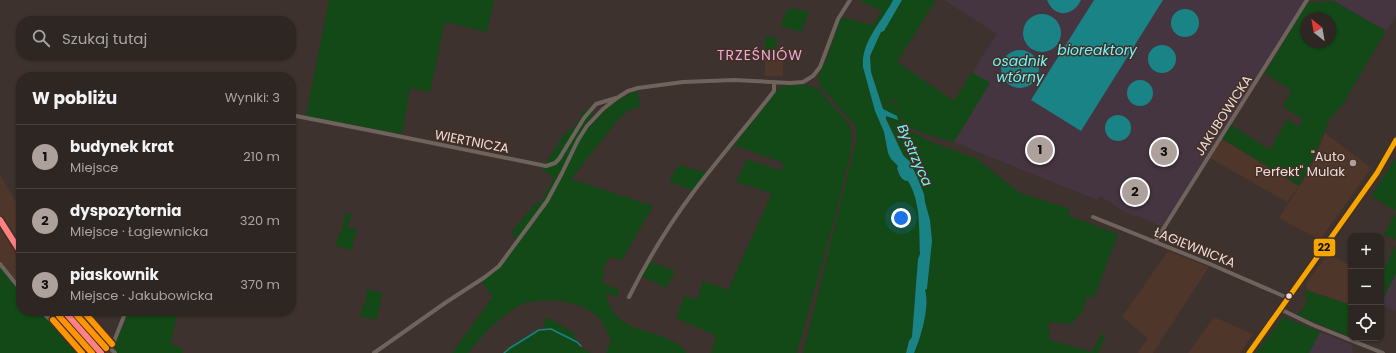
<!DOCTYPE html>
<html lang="pl">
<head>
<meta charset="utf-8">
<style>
	body { margin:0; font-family:Poppins,sans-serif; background:#3a322f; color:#f1f3f6 }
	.controls { position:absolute; right:12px; bottom:12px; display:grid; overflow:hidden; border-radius:8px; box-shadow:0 1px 3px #0004 }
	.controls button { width:36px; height:36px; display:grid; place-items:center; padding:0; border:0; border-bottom:1px solid #494340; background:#2e2622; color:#f1f3f6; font:20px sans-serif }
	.compass { position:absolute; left:1300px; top:12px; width:36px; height:36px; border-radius:50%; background:#2e2622; box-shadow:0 1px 3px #0004; rotate:329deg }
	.you { position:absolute; left:901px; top:218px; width:14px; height:14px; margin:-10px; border:3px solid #fff; border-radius:50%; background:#1a73e8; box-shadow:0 0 0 6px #1a73e833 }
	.badge { display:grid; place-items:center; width:26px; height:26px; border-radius:50%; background:#aea19c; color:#111; font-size:13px; font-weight:700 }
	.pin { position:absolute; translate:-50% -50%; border:2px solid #fff; box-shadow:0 1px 4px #0006 }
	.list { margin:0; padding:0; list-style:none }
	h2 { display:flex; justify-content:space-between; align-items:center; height:52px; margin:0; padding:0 16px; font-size:17px }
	h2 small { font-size:13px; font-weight:400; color:#a7a5a5 }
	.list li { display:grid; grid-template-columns:26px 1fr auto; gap:12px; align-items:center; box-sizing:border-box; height:64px; padding:0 16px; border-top:1px solid #494340 }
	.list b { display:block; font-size:15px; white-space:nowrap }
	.list p { margin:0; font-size:13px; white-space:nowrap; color:#a7a5a5 }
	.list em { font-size:13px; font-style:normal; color:#a7a5a5 }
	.icon { flex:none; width:22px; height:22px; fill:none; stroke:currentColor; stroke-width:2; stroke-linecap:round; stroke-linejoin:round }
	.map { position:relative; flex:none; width:1396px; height:353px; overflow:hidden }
	.search { position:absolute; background:#2e2622; box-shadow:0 1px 3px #0004; left:16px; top:16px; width:280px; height:44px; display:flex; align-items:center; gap:10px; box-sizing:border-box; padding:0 14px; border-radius:16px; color:#a7a5a5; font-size:15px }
	.panel { position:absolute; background:#2e2622; box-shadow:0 1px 3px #0004; left:16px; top:72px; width:280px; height:244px; border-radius:16px }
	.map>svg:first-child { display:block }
	.built { fill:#4f362a }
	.industrial { fill:#453540 }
	.green { fill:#124917; fill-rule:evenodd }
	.water { fill:#1a8385 }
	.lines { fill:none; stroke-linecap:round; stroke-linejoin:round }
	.stream { stroke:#1a8385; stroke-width:1.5 }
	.street { stroke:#6f645d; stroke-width:4 }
	.secondary { stroke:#7c6e66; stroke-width:5.5 }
	.bus-1-casing { stroke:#442f26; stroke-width:8 }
	.bus-1 { stroke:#f7a600; stroke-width:5 }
	.rail-1-casing { stroke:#442f26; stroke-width:9 }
	.rail-2-casing { stroke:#442f26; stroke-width:9 }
	.rail-3-casing { stroke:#442f26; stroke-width:9 }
	.rail-4-casing { stroke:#442f26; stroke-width:9 }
	.rail-5-casing { stroke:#442f26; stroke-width:9 }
	.rail-1 { stroke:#ff8080; stroke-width:6 }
	.rail-2 { stroke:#ff9500; stroke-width:6 }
	.rail-3 { stroke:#ff9500; stroke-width:6 }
	.rail-4 { stroke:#ff9500; stroke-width:6 }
	.rail-5 { stroke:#ff9500; stroke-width:6 }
	.poi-dot { fill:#aea19c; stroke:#442f26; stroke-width:1.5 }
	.bus-dot { fill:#ebddd7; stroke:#442f26; stroke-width:1.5 }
	.labels { text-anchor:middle; stroke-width:3; stroke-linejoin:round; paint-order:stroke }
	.street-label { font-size:13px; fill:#ebddd7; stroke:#442f26 }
	.poi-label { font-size:13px; fill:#ebddd7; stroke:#442f26; text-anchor:end }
	.water-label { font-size:14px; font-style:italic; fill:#70f7fb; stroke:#442f26 }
	.neighbourhood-label { font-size:14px; letter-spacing:1px; fill:#efa9d6; stroke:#442f26 }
	.line-badge { stroke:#442f26; stroke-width:1.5 }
	.pale-badge-label { font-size:11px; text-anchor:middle; font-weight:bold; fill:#111 }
</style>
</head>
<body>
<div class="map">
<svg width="1396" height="353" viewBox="0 0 1396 353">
	<rect width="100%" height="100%" fill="#3d322d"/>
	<path class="built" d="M765,54h18v22h-18z
		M1325,133l46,35 -51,72 -41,-22 29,-45z
		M1222,139l77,47 -12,16 -77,-44z
		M0,174l21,37v77l-8,-12 -13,-14z
		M1168,251l41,16 -56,86h-14l-1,-1 10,-14 -26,-21z
		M1328,254l23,12v39l-44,-15 -1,-6z
		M43,311h41l31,28v14h-29l-20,-23z
		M1214,317l39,17 -13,19h-52z"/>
	<path class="industrial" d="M944,0h362l-144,227 -26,-12 -1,2 -6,-4 -1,1 -28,-18 -3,4 -143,-58 -37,-12 37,-29 43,-67z
		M1333,0h63v16l-10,15z
		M1396,272v40l-15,-8z
		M1320,332l30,12 2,2 1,7h-44z"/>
	<path class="green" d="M329,0h165l-7,32 -42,-10 -15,70 -20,-4 -8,46 -96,-18z
		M859,0h34c-11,21 -32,41 -30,67l12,44 9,21 4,21 3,6 7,7 -1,3 3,8c3,1 7,2 9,4 12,12 10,56 11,73l-2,5 -6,78 -3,4 -3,12h-103l54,-216 -2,-12 -34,-38 -3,-8 2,-8 8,-15 13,-39 32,8 9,-14z
		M902,0h34l-39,62 57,39 18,-29 18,11 -36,59c-13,-4 -41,-9 -50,-20 -4,-5 -6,-16 -9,-23l-14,5c-8,-35 -19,-37 0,-72l3,-1z
		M1333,1l53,30 -46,78h-2l-5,8 -2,-1 -24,56 -9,13 -75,-46 8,-14 39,25 17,-31 12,8 4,-7 -20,-14 9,-15 -27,-18 42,-70zM1306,18h24v24h-24z
		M792,8l17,4 -7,19 -8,-1 -13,-4 5,-15z
		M765,36l12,2 -1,16h-11z
		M808,85l10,4 31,35 3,11 -2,19 -15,62 -38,137h-86l5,-15 -1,-3 -39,-17 9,-23 12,5 6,-19 25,9 44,-97 -36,-11 11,-23 34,12 3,-8 -50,-18 45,-57 7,-2z
		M638,90l2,17 -13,4 -11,11 -45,57 82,27 -31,54 -12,-3 -7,11 1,8 -2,7 17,7 -2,7 -11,-5c5,38 37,35 64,48 7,4 13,6 17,13h-81l5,-12c-3,-7 -6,-16 -11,-22 -17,-17 -44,-21 -66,-17 -4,0 -8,0 -12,2 -24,13 -37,28 -54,49h-16l41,-56 -11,-15 18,-16 16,-20 -1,-7 -3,-8 25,-29h4l13,-24 -13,-10 6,-7 19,-29 10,-6 7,-15 5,-2 6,5 -13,16 3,3c15,-18 32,-35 54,-43z
		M895,101l7,21 10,10 17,9 48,18 43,34 50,16 -3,6 51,19 -24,64 -7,-2 -5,17 -12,11 -21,-2 1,18 42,12 10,-19 3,4 -7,16h-184c7,-15 16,-48 11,-64h2l5,-48 -2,-21 -5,-18 -1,-8 -14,-32 -7,-7 -22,-50z
		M1396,158v53l-25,-15z
		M679,165l27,8 -13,18 -24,-10z
		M346,213l6,1 -5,14 10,1 -6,21 -16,-5 7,-17z
		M1396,213v28l-3,-4h-7l-2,-3z
		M1396,245v27l-15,32v-29z
		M651,262l24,9 -9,17 -25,-12z
		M0,266l21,26v19h18l21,19 21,23h-81z
		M367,289l15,4 -5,26 -17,-2 4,-15h2z
		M1305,290l46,15v32l-54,-22 10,-11z
		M128,311h49l-6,33 12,5 -1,4h-67l-4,-4 9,-23 4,1z
		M1283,317l37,15 -11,21h-53z
		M548,318l26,15 4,13 13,7h-87c8,-8 29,-23 41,-24l-1,-9z"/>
	<path class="water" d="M893,0h9l-18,31 -3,1 -11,24 1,16 12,37 14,7 1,4 -12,-4v3l17,36 7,7 7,15 7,17 1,8 5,18 2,21 -5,48 -2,1c5,16 -4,48 -11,63h-8l3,-12 3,-4 6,-78 2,-5c-1,-23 1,-52 -12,-73 -7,0 -9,-7 -11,-13l1,-2 -7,-7 -3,-6 -4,-21 -9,-21 -12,-44c-2,-26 19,-45 30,-67z
		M1047,0h34c-8,17 -27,18 -34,0z
		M1094,0h69l-82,131 -50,-31z
		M1171 23a14 14 0 1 1 28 0a14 14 0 1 1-28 0Z
		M1023 33a19 19 0 1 1 38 0a19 19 0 1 1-38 0Z
		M1148 59a14 14 0 1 1 28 0a14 14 0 1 1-28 0Z
		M1001 69a19 19 0 1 1 38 0a19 19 0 1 1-38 0Z
		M1127 93a13 13 0 1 1 26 0a13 13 0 1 1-26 0Z
		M1105 128a13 13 0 1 1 26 0a13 13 0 1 1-26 0Z"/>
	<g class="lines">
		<path class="stream" d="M504,353l6,-5 29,-18 12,-1 26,13 4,4"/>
		<path class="street" d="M291,115l87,17 168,34 9,-3 4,-4 25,-41 12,-14 20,-6
			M1093,217l117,47 78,34
			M1155,242l152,-242
			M0,264l21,26
			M629,297c18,-36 39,-71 63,-103 26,-35 55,-68 82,-103v-8
			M1280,309l33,16 70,28
			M41,311l28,26 14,16
			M115,353l-4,-4 15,-38
			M374,353l71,-50 40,-26 14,-11 48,-65 15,-28 16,-33 9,-14 16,-17 14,-11 11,-7 10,-3 45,-6 51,-2 56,3 13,-1 10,-6 7,-9 18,-48 12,-19"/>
		<path class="secondary" d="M1249,353l128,-180 19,-33"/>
		<defs>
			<path id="bus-1" d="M1249,353l128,-180 19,-33"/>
		</defs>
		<use href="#bus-1" class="bus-1-casing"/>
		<use href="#bus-1" class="bus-1"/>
		<defs>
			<path id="rail-1" d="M0,220l21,33
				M64,311l37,42"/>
			<path id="rail-2" d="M59,316l33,37"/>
			<path id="rail-3" d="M73,311l33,37"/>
			<path id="rail-4" d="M53,320l29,33"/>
			<path id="rail-5" d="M83,311l29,33"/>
		</defs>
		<use href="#rail-1" class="rail-1-casing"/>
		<use href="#rail-2" class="rail-2-casing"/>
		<use href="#rail-3" class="rail-3-casing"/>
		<use href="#rail-4" class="rail-4-casing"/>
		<use href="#rail-5" class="rail-5-casing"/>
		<use href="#rail-1" class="rail-1"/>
		<use href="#rail-2" class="rail-2"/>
		<use href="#rail-3" class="rail-3"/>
		<use href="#rail-4" class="rail-4"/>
		<use href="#rail-5" class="rail-5"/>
	</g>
	<circle class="poi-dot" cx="1353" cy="163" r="4"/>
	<circle class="bus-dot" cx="1289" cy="296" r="3.5"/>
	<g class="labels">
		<g class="street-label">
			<text transform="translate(1223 115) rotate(-57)" y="5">JAKUBOWICKA</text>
			<text transform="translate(472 141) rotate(11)" y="5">WIERTNICZA</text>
			<text transform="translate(1195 247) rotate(22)" y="5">ŁAGIEWNICKA</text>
		</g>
		<g class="poi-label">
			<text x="1345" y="161">"Auto<tspan x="1345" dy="15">Perfekt" Mulak</tspan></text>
		</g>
		<g class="water-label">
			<text x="1097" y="55">bioreaktory</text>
			<text x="1020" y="66">osadnik<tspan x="1020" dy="16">wtórny</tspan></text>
			<text transform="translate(915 155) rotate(66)" y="5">Bystrzyca</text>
		</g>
		<g class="neighbourhood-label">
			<text x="760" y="60">TRZEŚNIÓW</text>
		</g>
	</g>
	<rect class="line-badge" x="1313" y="238" width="23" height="19" rx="4" fill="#f7a600"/>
	<g class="pale-badge-label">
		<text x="1324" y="251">22</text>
	</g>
</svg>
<div class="controls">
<button>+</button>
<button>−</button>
<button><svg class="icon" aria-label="locate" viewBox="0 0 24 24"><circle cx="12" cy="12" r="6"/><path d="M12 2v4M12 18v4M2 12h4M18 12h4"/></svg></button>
</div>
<svg class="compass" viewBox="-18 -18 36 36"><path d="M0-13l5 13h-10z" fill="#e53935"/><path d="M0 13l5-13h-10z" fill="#a7a5a5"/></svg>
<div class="you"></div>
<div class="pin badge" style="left:1040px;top:150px">1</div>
<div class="pin badge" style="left:1135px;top:192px">2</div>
<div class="pin badge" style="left:1164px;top:152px">3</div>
<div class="search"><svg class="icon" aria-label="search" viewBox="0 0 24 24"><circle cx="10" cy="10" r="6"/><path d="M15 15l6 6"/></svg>Szukaj tutaj</div>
<section class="panel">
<h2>W pobliżu<small>Wyniki: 3</small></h2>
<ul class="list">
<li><span class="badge">1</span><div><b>budynek krat</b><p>Miejsce</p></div><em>210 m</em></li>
<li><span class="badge">2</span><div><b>dyspozytornia</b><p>Miejsce · Łagiewnicka</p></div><em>320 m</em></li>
<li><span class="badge">3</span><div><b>piaskownik</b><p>Miejsce · Jakubowicka</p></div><em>370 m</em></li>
</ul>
</section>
</div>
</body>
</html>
